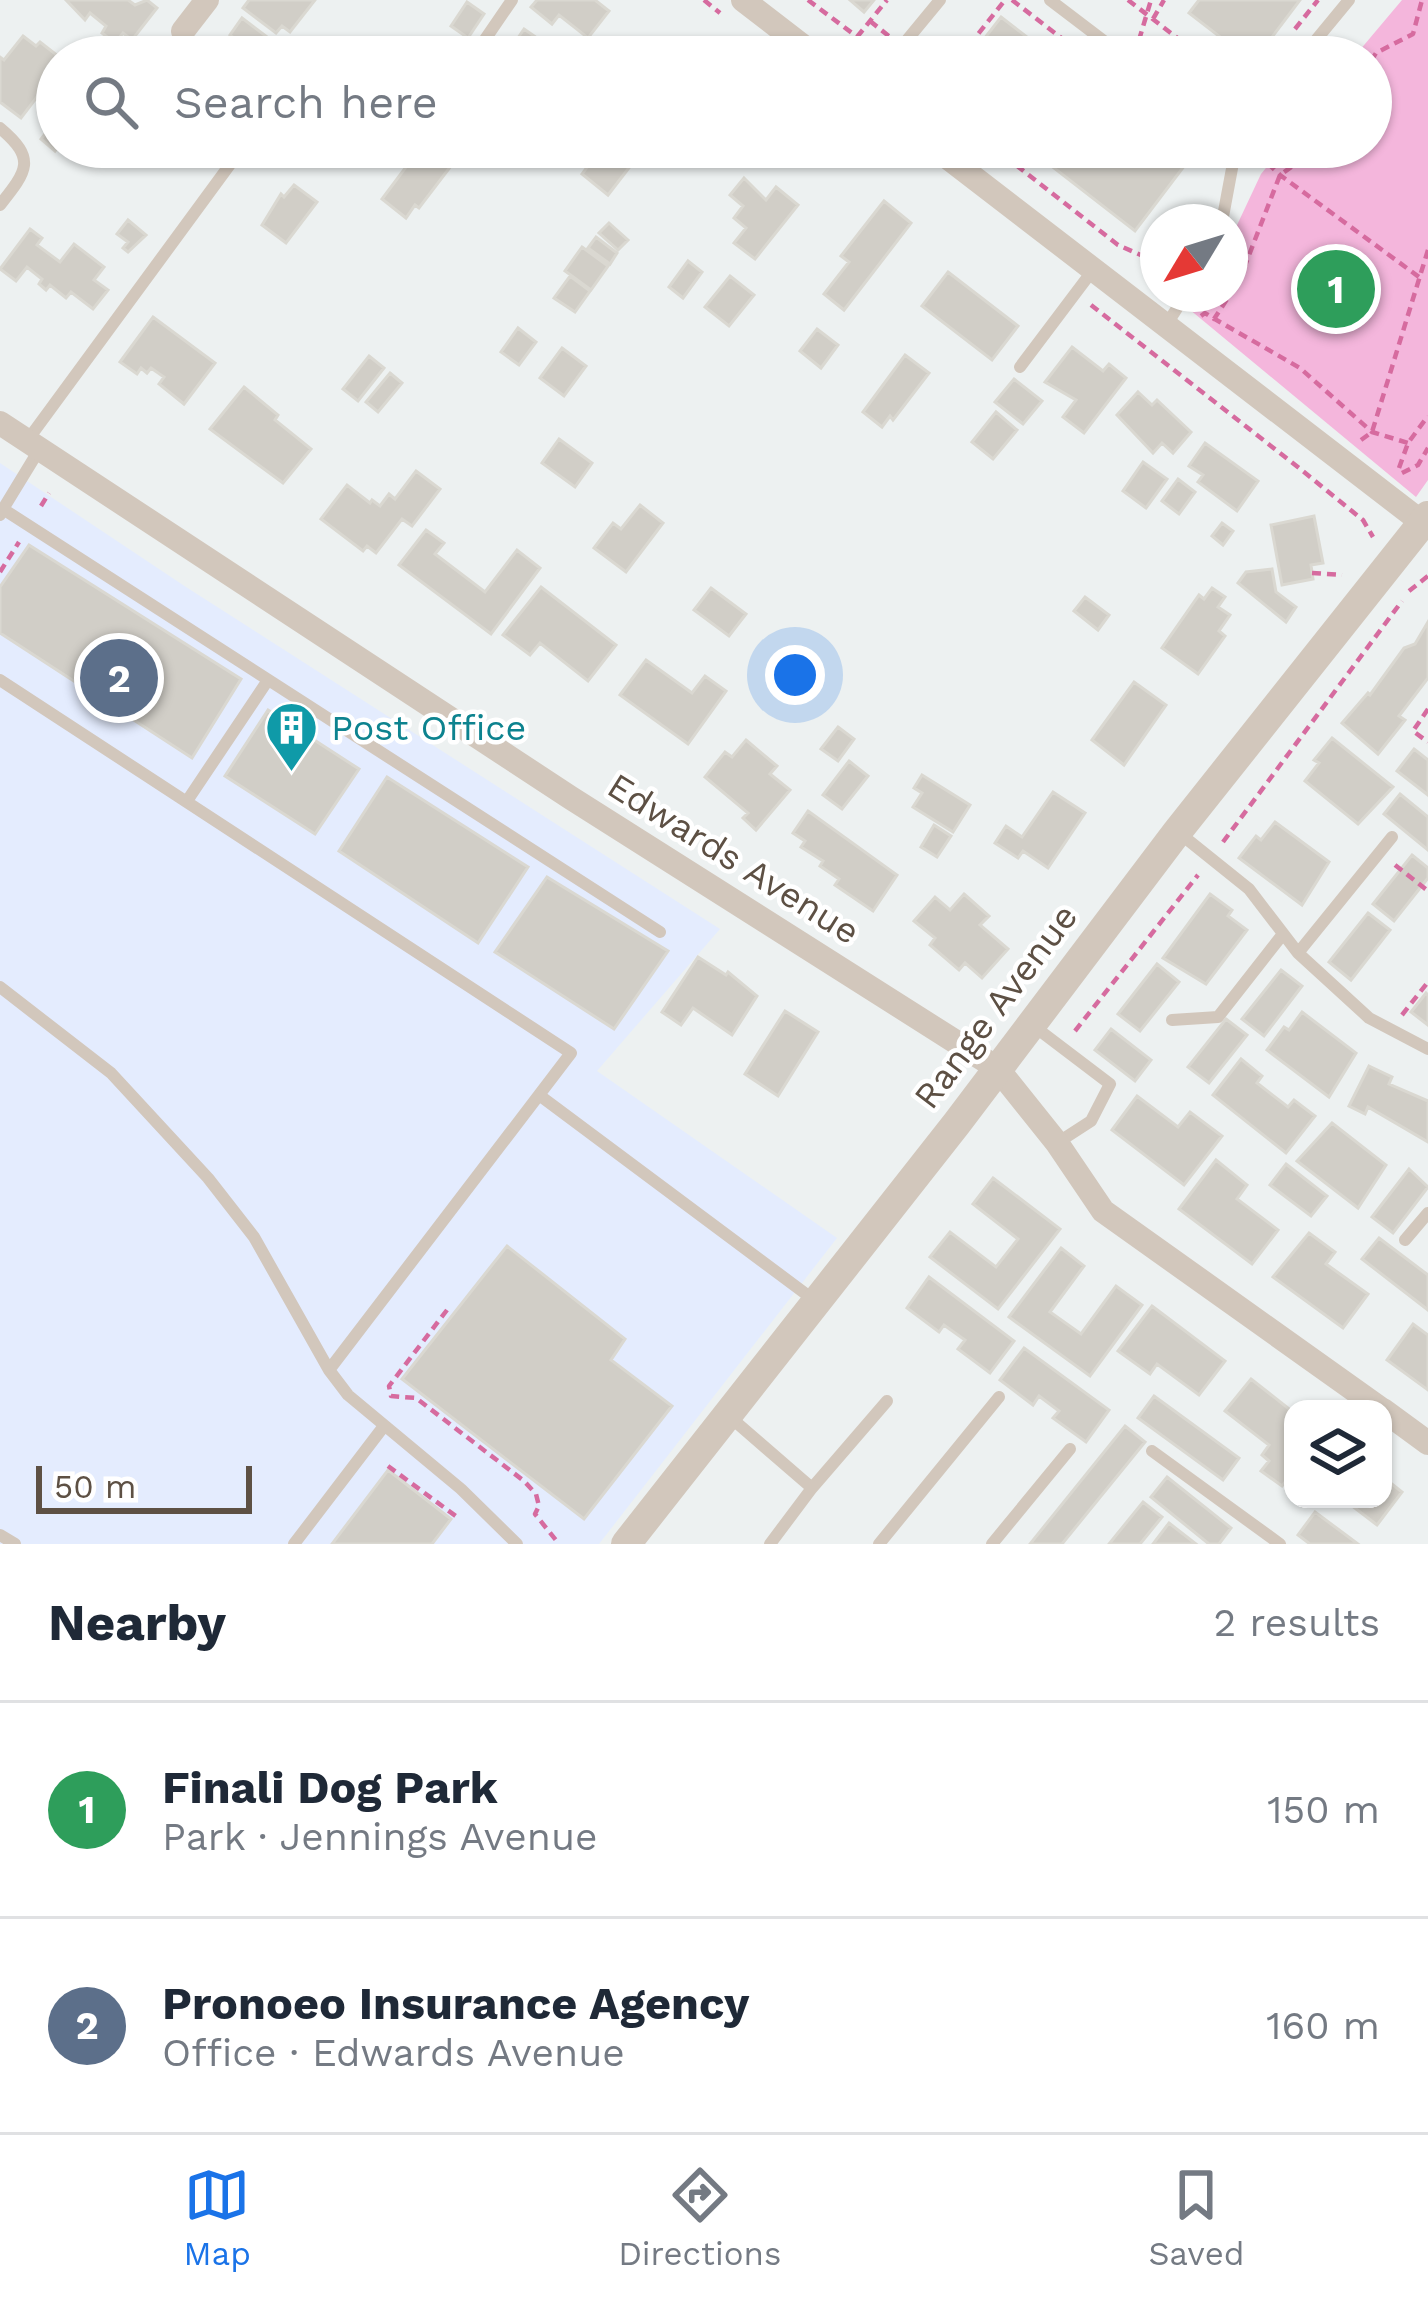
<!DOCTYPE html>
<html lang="en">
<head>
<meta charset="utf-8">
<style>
	body { margin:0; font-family:"Work Sans",sans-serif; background:#f6f6f7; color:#1f2937 }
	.controls { position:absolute; right:36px; bottom:36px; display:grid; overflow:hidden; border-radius:24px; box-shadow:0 3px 9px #0004 }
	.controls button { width:108px; height:108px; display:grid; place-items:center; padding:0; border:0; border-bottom:3px solid #e0e1e3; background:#fff; color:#1f2937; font:60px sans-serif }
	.compass { position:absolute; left:1140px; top:204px; width:108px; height:108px; border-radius:50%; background:#fff; box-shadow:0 3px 9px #0004; rotate:232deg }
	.scale { position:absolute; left:36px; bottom:30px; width:216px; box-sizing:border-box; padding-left:12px; border:6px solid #5d5044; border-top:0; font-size:33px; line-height:42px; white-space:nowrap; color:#5d5044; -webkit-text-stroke:9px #fff; paint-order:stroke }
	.you { position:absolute; left:795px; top:675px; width:42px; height:42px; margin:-30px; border:9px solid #fff; border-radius:50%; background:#1a73e8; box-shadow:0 0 0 18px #1a73e833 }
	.badge { display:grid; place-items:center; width:78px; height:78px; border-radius:50%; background:#1a73e8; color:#fff; font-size:39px; font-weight:700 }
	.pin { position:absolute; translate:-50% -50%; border:6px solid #fff; box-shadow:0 3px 12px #0006 }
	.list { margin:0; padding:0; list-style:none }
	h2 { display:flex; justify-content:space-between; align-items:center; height:156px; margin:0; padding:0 48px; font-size:51px }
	h2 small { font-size:39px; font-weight:400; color:#747a83 }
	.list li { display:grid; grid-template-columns:78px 1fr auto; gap:36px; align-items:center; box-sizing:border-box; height:216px; padding:0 48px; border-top:3px solid #e0e1e3 }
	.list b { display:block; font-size:45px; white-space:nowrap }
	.list p { margin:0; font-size:39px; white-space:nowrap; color:#747a83 }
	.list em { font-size:39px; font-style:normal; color:#747a83 }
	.icon { flex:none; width:66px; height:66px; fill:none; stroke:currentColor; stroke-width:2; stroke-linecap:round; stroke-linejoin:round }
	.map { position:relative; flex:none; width:1428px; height:1544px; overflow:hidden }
	.search { position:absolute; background:#fff; box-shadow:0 3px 9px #0004; left:36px; right:36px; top:36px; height:132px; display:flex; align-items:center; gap:30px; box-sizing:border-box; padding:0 42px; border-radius:66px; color:#747a83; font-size:45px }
	.sheet { height:588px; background:#fff }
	nav { display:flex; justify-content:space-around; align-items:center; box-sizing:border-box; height:168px; border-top:3px solid #e0e1e3; background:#fff; font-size:33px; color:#747a83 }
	nav a { display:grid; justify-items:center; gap:6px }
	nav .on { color:#1a73e8 }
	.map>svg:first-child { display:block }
	.commercial { fill:#e4ecfe }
	.green { fill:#f4b6dc }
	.building { fill:#d1cec7; stroke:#dad8d1; stroke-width:3 }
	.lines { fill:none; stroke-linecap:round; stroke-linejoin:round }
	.path { stroke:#d66b9f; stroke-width:4.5; stroke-dasharray:9 6; stroke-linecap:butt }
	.service { stroke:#d2c7bc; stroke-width:12 }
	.minor { stroke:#d2c7bc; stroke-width:24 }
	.tertiary { stroke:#d2c7bc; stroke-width:30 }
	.labels { text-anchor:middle; stroke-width:9; stroke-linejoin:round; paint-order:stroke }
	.culture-label { font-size:36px; fill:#0d838f; stroke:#fff; text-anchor:start }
	.street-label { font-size:36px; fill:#5d5044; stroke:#fff }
</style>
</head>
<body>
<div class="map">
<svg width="1428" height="1544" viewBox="0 0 1428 1544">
	<rect width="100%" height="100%" fill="#edf1f1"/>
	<path class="commercial" d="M0,463l186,124 534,342 -123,142 240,167 -238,306h-599z"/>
	<path class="green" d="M1402,0h26v480l-12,17 -227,-188 9,-15h32v-54l31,-66 22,-27h88v-90h-17z"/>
	<path class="building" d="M66,0h62l7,5 12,-5 10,8 -25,32 -9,-7 -8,10 -13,-10 4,-7 -16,-13 -5,7z
		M249,0h66l-25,32 -8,-6 -6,7 -33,-25z
		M537,0h58l14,11 -21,27 -29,-23 -7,9 -21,-17z
		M850,0h24l-10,12z
		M1199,0h101l-43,57h-11l-57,-44z
		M467,2l17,12 -16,24 -17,-12z
		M1001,17l52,40h-83z
		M242,18l37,28 -9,11h-48l14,-17 -6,-5z
		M524,29l29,20 -6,8h-42z
		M23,36l13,10 4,-4 18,14 -3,4 2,24 -11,14 -6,-5 -19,25 -21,-16v-45l4,3z
		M56,120l2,27 -3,4 -14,-12z
		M185,147h35l-13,17z
		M421,147h13l20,15 -35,46 -4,-3 -9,13 -24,-19z
		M602,147h35l5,4 -34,44 -26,-21z
		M1027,147h143l18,14 -53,70z
		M744,178l22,22 10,-13 22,18 -43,54 -21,-16 12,-15 -12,-10 9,-12 -13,-11z
		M294,185l23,17 -31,41 -24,-18 19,-31 3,3z
		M884,201l27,22 -67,87 -20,-16 25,-32 -8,-6z
		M128,220l18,15 -18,17 -5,-4 5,-6 -11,-8z
		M609,223l19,17 -10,10 -19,-17z
		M30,229l12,9 -5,7 23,17 14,-18 30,23 -10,13 14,10 -15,19 -22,-17 -5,6 -16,-13 -4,5 -7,-6 3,-5 -15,-12 -11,14 -16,-12z
		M596,237l21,16 -7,11 -22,-16z
		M582,247l26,19 -17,24 -26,-19z
		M688,261l14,11 -19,26 -14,-11z
		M948,272l70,54 -26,34 -70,-54z
		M570,276l20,15 -15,21 -21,-14z
		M730,276l24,19 -25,31 -24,-19z
		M153,317l62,46 -31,41 -25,-20 5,-7 -13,-9 -4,5 -6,-5 -4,6 -17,-12z
		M518,328l18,14 -17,23 -18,-13z
		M817,329l21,16 -17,23 -21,-17z
		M1072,347l31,24 6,-7 17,14 -42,55 -21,-16 13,-17 -31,-18z
		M562,348l24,18 -22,30 -24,-18z
		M905,355l24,18 -36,47 -3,-4 -8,11 -19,-15z
		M369,356l15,12 -26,33 -15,-12z
		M390,373l12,10 -24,29 -12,-10z
		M1014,379l28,22 -19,23 -28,-22z
		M244,387l34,28 -3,5 36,29 -28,34 -73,-54z
		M1138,392l14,13 5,-5 34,32 -18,21 -11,-10 -9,10 -36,-38z
		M996,412l21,18 -24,29 -21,-17z
		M559,439l33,24 -17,24 -33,-24z
		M1205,443l53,38 -21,30 -39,-29 5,-7 -14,-9z
		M1143,462l24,17 -21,29 -23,-17z
		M416,471l24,18 -28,37 -10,-7 -26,34 -9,-7 -4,5 -42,-32 26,-34 23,18 2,-3 8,6 9,-12 6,5z
		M1178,479l17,13 -16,22 -17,-13z
		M640,505l23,18 -37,49 -32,-24 19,-25 8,6z
		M1314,516l9,47 -12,2 2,14 -31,6 -11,-60z
		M1222,523l11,8 -10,14 -11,-9z
		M426,530l18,13 -9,11 50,38 32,-42 23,18 -49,66 -92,-69z
		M29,545l212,134 -49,79 -192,-125v-46z
		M1272,569l4,23 20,15 -10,15 -48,-39 8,-11z
		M541,587l75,58 -28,36 -48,-38 -10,12 -27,-20z
		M711,588l35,26 -17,22 -35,-26z
		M1212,588l13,9 -7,10 12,8 -11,16 6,5 -27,38 -36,-26 37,-53 5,4z
		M1085,597l24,18 -11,15 -24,-19z
		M1428,622v56l-29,38 6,4 -27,34 -36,-31 26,-30 2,2 34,-47 11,-4z
		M646,660l46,33 13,-17 21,15 -38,53 -68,-49z
		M1134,682l32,23 -42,60 -32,-25z
		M268,710l91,59 -44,65 -90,-58z
		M838,727l16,12 -16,22 -17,-12z
		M1332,738l61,49 -35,37 -53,-43 14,-18 -5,-3z
		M746,740l31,26 -7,8 20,16 -34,40 -13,-12 5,-5 -43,-36 20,-25 7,5z
		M1414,749l14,11v35l-31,-24z
		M849,761l19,15 -26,33 -19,-14z
		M922,775l48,30 -17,27 -40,-25 9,-14 -8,-5z
		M387,777l141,90 -50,76 -139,-92z
		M1053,792l32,21 -37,55 -25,-17 -5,7 -23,-15 11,-17 16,11z
		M1400,794l28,23v33l-44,-36z
		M808,811l89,64 -24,36 -38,-26 4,-6 -19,-13 3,-5 -22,-14 4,-6 -12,-8z
		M1275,822l54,40 -27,43 -63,-47 17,-22 5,4z
		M934,825l17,11 -14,21 -16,-10z
		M1412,855l16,13v10l-34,43 -21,-17z
		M547,877l121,74 -54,78 -119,-77z
		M964,894l25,22 -9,9 28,24 -26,29 -17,-15 -6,7 -29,-25 5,-7 -21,-17 21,-24 15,13z
		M1210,894l22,16 -4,6 19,14 -41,54 -43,-26z
		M1368,913l22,17 -39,50 -22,-18z
		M698,957l28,18 2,-3 29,24 -25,39 -39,-27 -12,17 -19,-13z
		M1157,964l22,18 -39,49 -22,-17z
		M1281,970l21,16 -38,50 -22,-17z
		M1426,993l2,2v30l-17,-13z
		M785,1011l33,21 -40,64 -33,-22z
		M1302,1012l54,41 -27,44 -62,-47 17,-23 5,3z
		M1226,1019l21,16 -38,48 -21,-16z
		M1111,1029l40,31 -16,21 -40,-31z
		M1241,1059l21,17 -5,7 31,24 6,-7 21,16 -29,37 -73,-58z
		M1369,1066l23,11 -3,7 39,17v41l-60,-35 -3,7 -16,-8z
		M1137,1096l41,31 12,-15 32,24 -38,49 -72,-55z
		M1332,1123l54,42 -28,43 -61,-47z
		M1216,1160l31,25 -10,14 41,31 -26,34 -73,-55z
		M1286,1164l41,32 -16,20 -41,-31z
		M1409,1169l19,18 -35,46 -21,-16z
		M993,1178l67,51 -62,80 -68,-52 20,-25 46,35 22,-28 -45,-35z
		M1309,1233l26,19 -9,12 42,30 -25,34 -70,-51z
		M1379,1238l49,37v35l-66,-51z
		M507,1246l118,93 -14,21 61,46 -88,113 -182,-140z
		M1061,1248l23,18 -34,46 31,22 35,-48 26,19 -52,71 -81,-59z
		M929,1277l85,64 -24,32 -32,-24 7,-9 -21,-15 -5,7 -32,-24z
		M1152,1306l73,55 -26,34 -42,-31 -7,10 -32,-23z
		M1413,1324l15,11v55l-41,-30z
		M1024,1348l85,62 -23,32 -33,-24 6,-7 -20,-15 -6,9 -33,-25z
		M1251,1379l42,33v60l-11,14 -21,-15 8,-10 -7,-6 7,-10 -44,-34z
		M1154,1396l85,62 -16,22 -85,-62z
		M1125,1426l20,16 -83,102h-32z
		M388,1470l63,49 -19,25h-100z
		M1167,1477l64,51 -12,16h-10l-58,-47z
		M1383,1477l19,15 -25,33 -34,-26h40z
		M1143,1502l19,15 -22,27h-31z
		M1315,1512l43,32h-48l-12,-9z
		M1169,1523l27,21h-43z"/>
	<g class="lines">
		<path class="path" d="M704,0l16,13
			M808,0l76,57
			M1012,0l74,57
			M1128,0l74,57
			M1153,19l11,-19
			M870,21l20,16
			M1295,29l23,-29
			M857,37l30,-37
			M1139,40l12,-40
			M960,57l45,-57
			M1273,57l11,-14
			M1371,61l5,-8 37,-19 9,-34
			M893,147l16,12
			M993,147l125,98 32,14 8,11
			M1203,147l3,3
			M1257,153l23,22 139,102
			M1091,305l208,163 64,52 10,17
			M1201,316l4,-3 9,6 25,-38 41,-106 39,-28
			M1213,318l87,50 72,64 36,11
			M1361,440l11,-8 56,-182
			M1399,468l9,-25 20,-27
			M1402,473l16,-8 10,-17
			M41,506l8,-13
			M0,572l19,-30
			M1312,573l30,2
			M1409,591l19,-15
			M1428,709l-15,22 15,11
			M1223,842l179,-241
			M1395,865l33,26
			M1402,1015l26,-33
			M1075,1031l123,-156
			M447,1310l-58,76 2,10 25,2 108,83 12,13 3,12 -4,8 24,30
			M388,1466l69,51"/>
		<path class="service" d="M1050,0l75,57
			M907,40l33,-40
			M473,57l39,-57
			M1302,57l47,-57
			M0,128c37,31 27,43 0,77
			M1222,222l14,-75
			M1167,324l19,-30
			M1020,367l73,-97
			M27,441l207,-282
			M3,509l36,-59
			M0,515l3,-6 657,423
			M0,680l571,373 -242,317
			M187,801l81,-121
			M1178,832l71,57 49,64 94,-116
			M1298,953l71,65 59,31
			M0,987l111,86 97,105 46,59 75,133 19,25 113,94 56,55
			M1172,1020l46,-3 65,-83
			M1031,1024l79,60 -19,37 -34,22
			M539,1095l275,205
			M1405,1240l23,-27
			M730,1417l82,71 -42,56
			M1152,1451l128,93
			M812,1488l75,-87
			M0,1535l15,9
			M294,1544l90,-118
			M879,1544l120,-147
			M992,1544l78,-95"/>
		<path class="minor" d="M743,0l74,57
			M183,31l24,-31
			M934,147l494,380
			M0,423l571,375 426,270 60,75 46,68 278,198
			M1383,1410l45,33"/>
		<path class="tertiary" d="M626,1544l331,-421 220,-291 251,-316"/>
	</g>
	<defs>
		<symbol id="building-pin" viewBox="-11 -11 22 30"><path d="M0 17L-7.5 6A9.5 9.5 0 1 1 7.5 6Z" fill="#0f9aa8" stroke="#fff"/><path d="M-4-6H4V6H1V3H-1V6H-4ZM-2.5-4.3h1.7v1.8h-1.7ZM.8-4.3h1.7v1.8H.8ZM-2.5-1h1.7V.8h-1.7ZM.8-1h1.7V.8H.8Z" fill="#fff"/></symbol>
	</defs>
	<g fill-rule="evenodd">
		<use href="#building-pin" x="262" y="698" width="59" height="81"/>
	</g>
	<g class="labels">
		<g class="culture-label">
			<text x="331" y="740">Post Office</text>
		</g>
		<g class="street-label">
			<text transform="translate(734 858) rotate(32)" y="13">Edwards Avenue</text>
			<text transform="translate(995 1006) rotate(-53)" y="13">Range Avenue</text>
		</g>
	</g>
</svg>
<div class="controls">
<button><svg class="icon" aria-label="layers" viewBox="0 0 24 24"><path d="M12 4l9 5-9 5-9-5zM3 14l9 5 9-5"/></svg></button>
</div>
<svg class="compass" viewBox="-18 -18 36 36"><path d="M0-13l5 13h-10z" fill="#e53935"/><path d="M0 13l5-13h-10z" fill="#747a83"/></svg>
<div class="scale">50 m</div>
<div class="you"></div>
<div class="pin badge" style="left:1336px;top:289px;background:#2e9e5b">1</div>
<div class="pin badge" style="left:119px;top:678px;background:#5c6f8a">2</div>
<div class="search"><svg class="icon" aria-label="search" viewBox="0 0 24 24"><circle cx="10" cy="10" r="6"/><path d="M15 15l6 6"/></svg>Search here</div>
</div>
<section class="sheet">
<h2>Nearby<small>2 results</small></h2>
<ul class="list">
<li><span class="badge" style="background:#2e9e5b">1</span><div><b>Finali Dog Park</b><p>Park · Jennings Avenue</p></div><em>150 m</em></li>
<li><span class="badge" style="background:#5c6f8a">2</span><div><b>Pronoeo Insurance Agency</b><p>Office · Edwards Avenue</p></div><em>160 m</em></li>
</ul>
</section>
<nav>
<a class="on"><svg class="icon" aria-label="map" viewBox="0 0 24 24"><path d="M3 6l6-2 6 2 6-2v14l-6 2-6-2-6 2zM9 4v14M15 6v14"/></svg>Map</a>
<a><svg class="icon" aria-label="directions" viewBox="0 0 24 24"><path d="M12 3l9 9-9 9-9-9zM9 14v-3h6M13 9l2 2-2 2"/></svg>Directions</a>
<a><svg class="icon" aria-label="saved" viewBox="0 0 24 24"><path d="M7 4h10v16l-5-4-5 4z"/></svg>Saved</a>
</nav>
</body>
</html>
